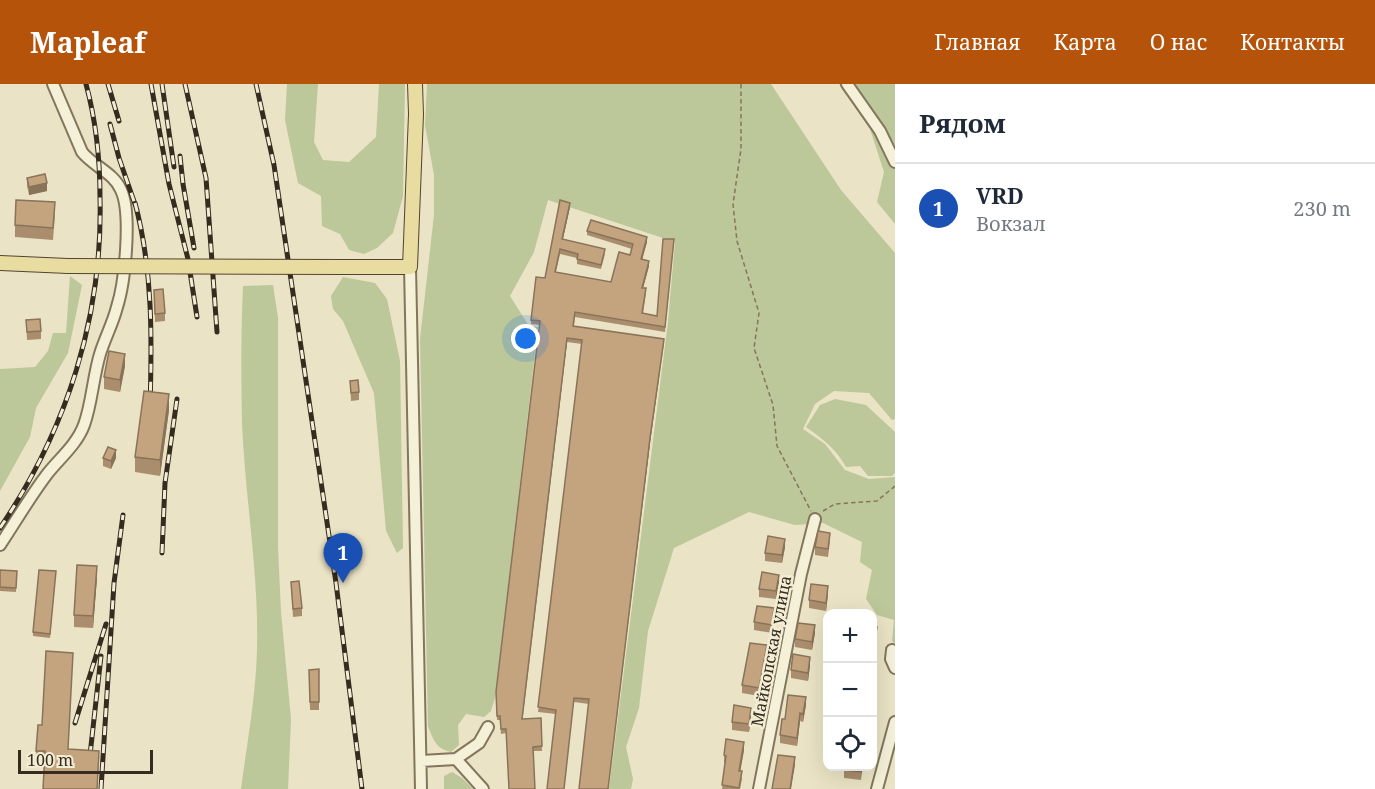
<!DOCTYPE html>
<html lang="ru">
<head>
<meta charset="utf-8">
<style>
	body { margin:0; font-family:"Noto Serif",serif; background:#f6f6f7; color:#1f2937 }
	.controls { position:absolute; right:18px; bottom:18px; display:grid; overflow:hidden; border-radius:12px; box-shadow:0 6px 24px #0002 }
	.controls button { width:54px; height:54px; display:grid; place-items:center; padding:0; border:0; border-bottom:2px solid #e0e1e3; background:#fff; color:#1f2937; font:30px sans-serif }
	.scale { position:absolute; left:18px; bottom:15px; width:135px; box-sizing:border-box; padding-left:6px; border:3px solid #352c1f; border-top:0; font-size:16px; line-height:21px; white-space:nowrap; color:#352c1f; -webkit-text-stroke:4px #f2edd4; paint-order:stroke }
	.you { position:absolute; left:526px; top:255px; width:21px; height:21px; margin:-15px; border:4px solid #fff; border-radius:50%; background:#1a73e8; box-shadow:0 0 0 9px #1a73e833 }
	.badge { display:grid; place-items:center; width:39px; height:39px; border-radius:50%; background:#b45309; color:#fff; font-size:20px; font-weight:700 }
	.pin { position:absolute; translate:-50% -50px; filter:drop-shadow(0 2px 3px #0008) }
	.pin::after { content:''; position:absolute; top:32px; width:21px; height:18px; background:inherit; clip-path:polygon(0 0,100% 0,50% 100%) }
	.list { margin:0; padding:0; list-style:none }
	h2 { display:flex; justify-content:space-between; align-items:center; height:78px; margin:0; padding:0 24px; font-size:26px }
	h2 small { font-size:20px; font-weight:400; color:#747a83 }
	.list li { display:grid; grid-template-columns:39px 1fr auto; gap:18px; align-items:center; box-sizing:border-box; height:90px; padding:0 24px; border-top:2px solid #e0e1e3 }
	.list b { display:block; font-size:22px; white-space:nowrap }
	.list p { margin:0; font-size:20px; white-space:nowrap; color:#747a83 }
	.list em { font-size:20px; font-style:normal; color:#747a83 }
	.icon { flex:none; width:33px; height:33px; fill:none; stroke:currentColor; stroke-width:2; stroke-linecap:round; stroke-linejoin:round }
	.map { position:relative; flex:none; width:895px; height:705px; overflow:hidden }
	header { display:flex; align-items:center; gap:36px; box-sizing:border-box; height:84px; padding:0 30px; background:#b45309; color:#fff }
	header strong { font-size:28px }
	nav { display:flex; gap:33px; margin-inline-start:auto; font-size:21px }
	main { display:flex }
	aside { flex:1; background:#fff }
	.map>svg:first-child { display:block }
	.green { fill:#bcc79a }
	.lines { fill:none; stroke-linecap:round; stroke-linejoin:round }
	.minor-casing { stroke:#83765d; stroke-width:14 }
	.major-casing { stroke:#514431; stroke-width:16 }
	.path { stroke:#83765d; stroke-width:1.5; stroke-dasharray:4.5 3; stroke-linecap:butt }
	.minor { stroke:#f5f0d8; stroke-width:10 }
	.major { stroke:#e9dca1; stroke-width:14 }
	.rail-casing { stroke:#352c1f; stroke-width:5 }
	.rail { stroke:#f2edd4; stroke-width:3; stroke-dasharray:9; stroke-linecap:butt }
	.major-bridge-casing { stroke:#514431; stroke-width:16; stroke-linecap:butt }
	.major-bridge { stroke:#e9dca1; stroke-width:14 }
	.wall { fill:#a98d6d }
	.shaded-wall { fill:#897359 }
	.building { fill:#c4a47f; stroke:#897359; stroke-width:1.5 }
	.labels { text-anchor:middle; stroke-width:5; stroke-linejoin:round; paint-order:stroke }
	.street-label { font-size:16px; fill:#352c1f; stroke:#f2edd4 }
</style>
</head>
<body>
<header>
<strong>Mapleaf</strong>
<nav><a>Главная</a><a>Карта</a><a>О нас</a><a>Контакты</a></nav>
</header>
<main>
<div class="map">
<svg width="895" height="705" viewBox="0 0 895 705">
	<rect width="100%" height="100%" fill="#eae3c5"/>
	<path class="green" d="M287,0h31l-4,58 9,18 26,2 27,-25 3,-53h26l-2,112 -10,37 -16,15 -13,6 -15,-4 -9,-16 -18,-8 -1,-30 -23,-13 -13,-63z
		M427,0h344l70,106 54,63v166l-3,1 -23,-27 -35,-2 -19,13 -12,25 22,15 20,26 24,9 26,-2v167l-3,-3 2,-21 -17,-5 -11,-16 6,-29 -12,-8 2,-20 -39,-19 -28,2 -46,-13 -75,36 -26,83 -9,77 -13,39 7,32 -2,10h-22l59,-467 7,-80 -127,-42 -14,52 -24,44 19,30 9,1 -43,371 -4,13 -7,6 -18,-3 -8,11 1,20 -8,7c-15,-3 -18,-13 -23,-26l-8,-387 14,-124v-40l-9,-50z
		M839,0h56v140l-18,-22 7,-30 -14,-43z
		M70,192l12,9 -14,68 -32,55 -6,29 -30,54v-122l35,-2 13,-16 5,-18h13z
		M343,193l32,6 12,16 13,62 3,187 -6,5 -11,-22 -12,-138 -31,-72 -10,-12 -2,-13z
		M273,201l5,33v230l3,64 10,107 -3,70h-47c6,-46 15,-93 16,-140 2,-76 -12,-151 -15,-227 -1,-45 -1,-91 1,-136z
		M835,315l31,6 29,27v41l-3,3h-24l-8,-10 -14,1c-10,-18 -23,-28 -40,-40l14,-22z
		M452,688l10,6 11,11h-29v-13z"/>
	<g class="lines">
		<defs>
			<path id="minor" d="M847,0l33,47 15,31
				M410,183l11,522
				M0,461c16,-24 31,-50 48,-72 12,-15 29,-29 36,-48 8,-22 9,-48 16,-71 5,-16 13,-31 17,-47 8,-25 15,-94 4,-117 -7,-17 -28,-24 -39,-38l-29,-68
				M892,566l-1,9 4,9
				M456,675l23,-16 9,-16
				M421,677l35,-2 27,30
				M759,705l42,-215 14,-55
				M877,705l18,-67"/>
			<path id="major" d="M0,179l68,3
				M343,183h67l6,-153 -1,-30"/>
		</defs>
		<use href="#minor" class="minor-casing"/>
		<use href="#major" class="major-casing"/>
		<path class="path" d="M741,0v65l-8,55 4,37 22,72 -5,35 19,57 4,41 34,65
			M823,427l12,-7 42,-3 18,-15"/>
		<use href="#minor" class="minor"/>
		<use href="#major" class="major"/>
		<defs>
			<path id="rail" d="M108,0l11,37
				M151,0l18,100 19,75 9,58
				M162,0l12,83
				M185,0l21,94 11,154
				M256,0l18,81 62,418 26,206
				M110,40l9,34 18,52
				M180,72l3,28 11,64
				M135,119c18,67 17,136 15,205
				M0,444c67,-99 103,-211 100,-331 0,-38 -4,-76 -14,-113
				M162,469l3,-70 12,-84
				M75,639l31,-99
				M90,671l11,-99
				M101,705l13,-206 9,-68"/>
		</defs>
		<use href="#rail" class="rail-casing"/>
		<use href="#rail" class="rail"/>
		<defs>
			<path id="major-bridge" d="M68,182l275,1"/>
		</defs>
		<use href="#major-bridge" class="major-bridge-casing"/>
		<use href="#major-bridge" class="major-bridge"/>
	</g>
	<path class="wall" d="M27,94l20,13 -18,4 -2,-9z
		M570,123l-7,32 42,15 -4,15 -24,-5v-6l-17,-4 -4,18 55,10 19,-27 2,-6 -45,-14v-4l60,11 -5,17 7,7 -6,22 3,5 -3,21 14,2 17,-77 -9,93 -90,-15 -1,9 90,18 -14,99 -42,346h-29l10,-85 -15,-2 -18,12 -18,-2 44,-368 -15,-2 -45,377 19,-1 1,33h-9l-27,-18 -5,1 -1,-14h-3l-1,-28 44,-367 -9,-1v-4z
		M55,130l-2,26 -38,-3v-12z
		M154,206l11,23v8l-10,1z
		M26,236l15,11v8l-14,1z
		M125,282l-5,26 -16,-3v-12z
		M350,297l9,11v8l-8,1z
		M169,326l-9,66 -25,-4v-15z
		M103,374h13l-5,11 -8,-3z
		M830,457l-2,16 -13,-2v-8z
		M785,463l-3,16 -17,-2v-8z
		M0,486l17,1 -1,21 -16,-1z
		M56,487l-6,67 -17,-2v-4z
		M97,494l-4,50 -19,-1v-12z
		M291,498l11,26v8l-9,1z
		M779,499l-3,16 -17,-2v-8z
		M828,510l-2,17 -17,-3v-8z
		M774,532l-2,17 -18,-3v-8z
		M873,543l4,8 -3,16h-1z
		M815,549l-3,17 -17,-3v-8z
		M46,567l-1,104h-9l2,-30h4z
		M767,569l-8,43 -17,-3v-8z
		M810,581l-2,16 -17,-3v-8z
		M319,585v41h-9l-1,-40z
		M806,621l-3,17 -3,-1 -3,25 -17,-3v-8l5,-16z
		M751,632l-2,16 -17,-2v-8z
		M744,666l-4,21 2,8 -2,10h-18l3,-26h-1v-8z
		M863,682l-2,14 -17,-2v-8z"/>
	<path class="shaded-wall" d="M47,99v8l-18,4v-8z
		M570,119v4l-8,36v-4z
		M647,153v5l-6,22v-5z
		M649,177v5l-7,26v-4z
		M567,254v4l-45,382v-5z
		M664,255l-14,104 -42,346 42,-351z
		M125,270v12l-5,26v-12z
		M169,310v16l-9,66v-16z
		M116,366v8l-5,11v-8z
		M785,455v8l-3,16v-8z
		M97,482v12l-4,50v-12z
		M779,491v8l-3,16v-8z
		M828,502v8l-2,17v-8z
		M774,524v8l-2,17v-8z
		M815,541v8l-3,17v-8z
		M877,543v8l-3,16v-8z
		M767,561v8l-8,43v-8z
		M810,573v8l-2,16v-8z
		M806,613v8l-3,17v-8z
		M751,624v8l-2,16v-8z
		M800,629v8l-3,25v-8z
		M744,658v8l-5,29v-8z
		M795,673v8l-4,24h-1z"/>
	<path class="building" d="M45,90l2,9 -18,4 -2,-9z
		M16,116l39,2 -2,26 -38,-3z
		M560,116l10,3 -8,36 43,10 -4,16 -24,-6 1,-5 -18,-5 -5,23 56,10 8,-30 11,3 3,-11 -46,-13 4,-11 56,17 -6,22 8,2 -7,27h4l-4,25 15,3 6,-77h11l-9,88 -90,-15 -2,14 91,13 -14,99 -42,351h-29l10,-90 -15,-1 -10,91h-17l9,-79 -18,-3 44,-367 -15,-2 -45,381 19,-1 1,28 -9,1 2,42h-26l-3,-60h-5l-1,-13h-3l-1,-24 44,-371 -9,-1 5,-43 9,1z
		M163,205l2,24 -10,1 -1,-24z
		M40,235l1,12 -14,1 -1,-12z
		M109,267l16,3 -5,26 -16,-3z
		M358,296l1,12 -8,1 -1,-12z
		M144,307l25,3 -9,66 -25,-3z
		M108,363l8,3 -5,11 -8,-3z
		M818,447l12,2 -2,16 -13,-2z
		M768,452l17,3 -3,16 -17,-2z
		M77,481l20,1 -4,50 -19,-1z
		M0,486l17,1 -1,17 -16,-1z
		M39,486l17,1 -6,63 -17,-2z
		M762,488l17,3 -3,16 -17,-2z
		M299,497l3,27 -9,1 -2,-27z
		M811,500l17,2 -2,17 -17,-3z
		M757,522l17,2 -2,17 -18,-3z
		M798,539l17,2 -3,17 -17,-3z
		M873,543h4l-3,16h-1z
		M750,559l17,2 -8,43 -17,-3z
		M46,567l27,2 -5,96 31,2 -2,38h-54l2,-38h-9l2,-26h4z
		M793,570l17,3 -2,16 -17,-3z
		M319,585v33h-9l-1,-32z
		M788,611l18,2 -3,17 -3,-1 -3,25 -17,-3 2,-16h3z
		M734,621l17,3 -2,16 -17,-2z
		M726,655l18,3 -5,29h3l-3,17 -17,-3 4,-29 -2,-1z
		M778,671l17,2 -5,32h-18z
		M844,682h18l-1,6 -17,-2z"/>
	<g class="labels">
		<g class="street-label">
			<text transform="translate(771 567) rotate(-79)" y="6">Майкопская улица</text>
		</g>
	</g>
</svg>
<div class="controls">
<button>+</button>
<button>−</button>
<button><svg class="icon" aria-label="locate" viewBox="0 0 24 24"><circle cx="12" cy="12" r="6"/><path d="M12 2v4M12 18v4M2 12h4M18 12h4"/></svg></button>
</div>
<div class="scale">100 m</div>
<div class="you"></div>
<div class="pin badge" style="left:343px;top:499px;background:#1a4fb4">1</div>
</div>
<aside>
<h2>Рядом<small></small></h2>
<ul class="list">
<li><span class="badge" style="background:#1a4fb4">1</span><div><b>VRD</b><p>Вокзал</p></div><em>230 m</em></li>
</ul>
</aside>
</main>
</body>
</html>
